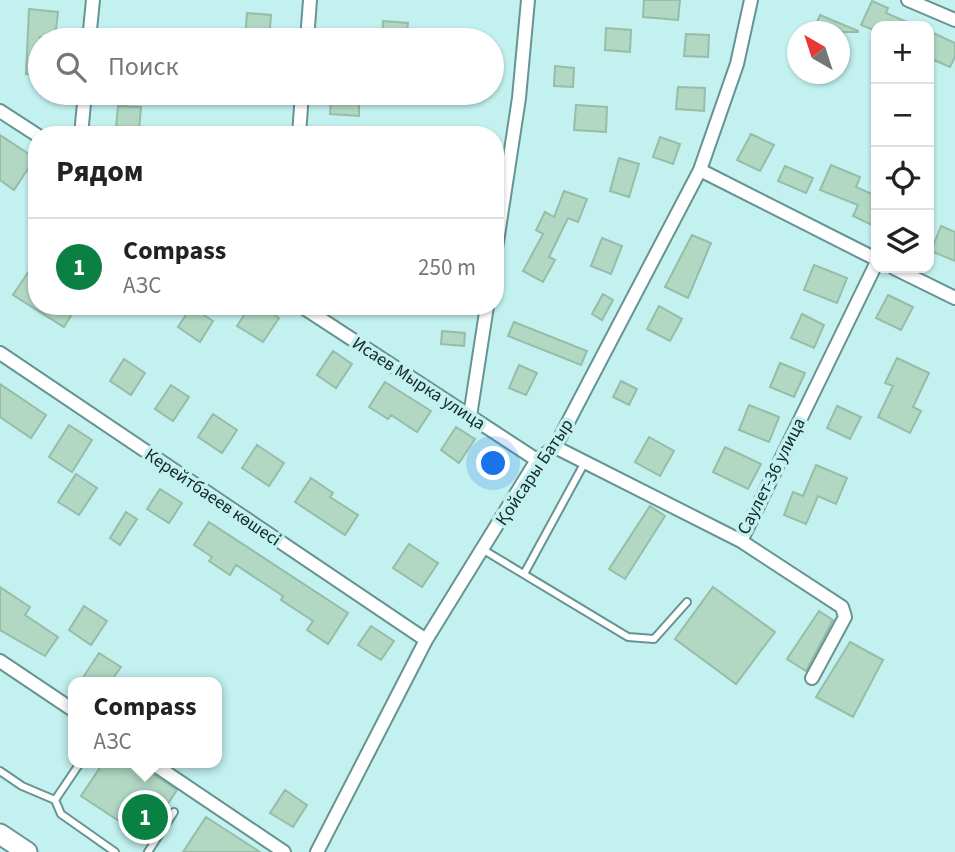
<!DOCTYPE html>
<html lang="ru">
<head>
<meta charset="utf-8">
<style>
	body { margin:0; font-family:"Source Sans 3",sans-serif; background:#f2f2f2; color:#222 }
	.controls { position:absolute; right:21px; top:21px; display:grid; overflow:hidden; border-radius:14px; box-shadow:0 2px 5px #0004 }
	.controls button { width:63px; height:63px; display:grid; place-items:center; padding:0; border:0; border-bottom:2px solid #e0e0e0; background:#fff; color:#222; font:35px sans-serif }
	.compass { position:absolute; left:787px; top:21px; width:63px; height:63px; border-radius:50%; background:#fff; box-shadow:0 2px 5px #0004; rotate:321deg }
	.you { position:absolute; left:494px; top:464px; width:24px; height:24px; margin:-18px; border:5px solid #fff; border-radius:50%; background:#1a73e8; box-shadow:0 0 0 10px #1a73e833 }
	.badge { display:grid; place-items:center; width:46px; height:46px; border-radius:50%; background:#0b8043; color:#fff; font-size:23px; font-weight:700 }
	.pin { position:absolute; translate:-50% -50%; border:4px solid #fff; box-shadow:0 2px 7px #0006 }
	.popup { position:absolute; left:68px; top:677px; width:154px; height:91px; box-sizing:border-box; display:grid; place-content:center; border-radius:14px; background:#fff; filter:drop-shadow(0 2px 5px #0005); font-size:23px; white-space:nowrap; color:#767676 }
	.popup b { font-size:26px; color:#222 }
	.popup::after { content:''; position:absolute; left:50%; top:100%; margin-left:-14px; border:14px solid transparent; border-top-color:#fff }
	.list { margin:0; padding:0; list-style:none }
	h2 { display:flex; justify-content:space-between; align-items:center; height:91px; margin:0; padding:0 28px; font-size:30px }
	h2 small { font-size:23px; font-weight:400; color:#767676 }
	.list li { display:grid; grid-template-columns:46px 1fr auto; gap:21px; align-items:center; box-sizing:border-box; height:98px; padding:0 28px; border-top:2px solid #e0e0e0 }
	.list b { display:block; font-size:26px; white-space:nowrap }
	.list p { margin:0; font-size:23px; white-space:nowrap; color:#767676 }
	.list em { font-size:23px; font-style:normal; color:#767676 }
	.icon { flex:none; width:38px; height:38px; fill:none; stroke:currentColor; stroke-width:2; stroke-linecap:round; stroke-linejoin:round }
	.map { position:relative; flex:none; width:955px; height:852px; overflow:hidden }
	.search { position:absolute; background:#fff; box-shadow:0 2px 5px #0004; left:28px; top:28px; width:476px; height:77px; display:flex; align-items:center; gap:18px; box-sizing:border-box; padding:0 24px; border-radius:38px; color:#767676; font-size:26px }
	.panel { position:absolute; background:#fff; box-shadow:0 2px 5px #0004; left:28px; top:126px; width:476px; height:189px; border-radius:28px }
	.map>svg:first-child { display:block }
	.building { fill:#b2d8c4; stroke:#97bca8; stroke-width:2 }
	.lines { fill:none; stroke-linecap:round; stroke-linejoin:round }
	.lane-casing { stroke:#679493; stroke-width:10 }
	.street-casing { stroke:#679493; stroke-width:16 }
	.secondary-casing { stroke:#679493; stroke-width:23 }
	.lane { stroke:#fff; stroke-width:6 }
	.street { stroke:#fff; stroke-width:12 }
	.secondary { stroke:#fff; stroke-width:19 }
	.labels { text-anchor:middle; stroke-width:7; stroke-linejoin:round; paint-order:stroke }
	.street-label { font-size:18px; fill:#152828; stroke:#c2f1f0 }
</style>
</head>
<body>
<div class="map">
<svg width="955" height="852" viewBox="0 0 955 852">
	<rect width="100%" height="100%" fill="#c2f1f0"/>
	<path class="building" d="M644,0h36l-2,20 -35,-3z
		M872,1l16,7 -2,5 30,13h-40v5l-15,-6z
		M29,9l29,3 -3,26 -15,-1v38l-14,-1z
		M247,13l24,2 -2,25h-24z
		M820,15l38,16v1h-45z
		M383,21l25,2 -2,17h-24z
		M606,28l25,2 -1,22 -25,-2z
		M929,31l26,12v14l-5,10 -21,-9z
		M686,34l23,1 -1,22 -24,-1z
		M555,66l19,2 -1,19 -19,-1z
		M678,87l27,1 -1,23 -28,-2z
		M331,100l28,2v14l-29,-2z
		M576,105l31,2 -1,25 -32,-2z
		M118,106l23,1 -2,23 -23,-2z
		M751,134l23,11 -14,26 -23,-11z
		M0,135l35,23 -21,32 -14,-10z
		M660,137l20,7 -7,20 -20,-7z
		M619,158l20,6 -10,33 -19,-6z
		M831,165l29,12 -4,10 20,9v31l-23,-11 5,-11 -38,-15z
		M785,166l28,12 -7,15 -28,-12z
		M564,191l23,8 -9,23 -10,-4 -19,39 6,3 -12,22 -20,-11 20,-37 -7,-4 9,-18 9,5z
		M941,226l14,6v29l-24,-10z
		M692,235l19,8 -23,55 -23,-11z
		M602,238l20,8 -11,28 -20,-8z
		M37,259v47h40l-13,21 -51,-32z
		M814,265l33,13 -10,25 -33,-13z
		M603,294l10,6 -11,20 -10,-6z
		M888,295l25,12 -12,23 -25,-12z
		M250,306h11l18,12 -16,24 -26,-16z
		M659,306l23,13 -12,22 -23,-12z
		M191,307l22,14 -13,21 -22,-15z
		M802,314l22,11 -10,23 -23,-10z
		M514,322l73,29 -6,14 -73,-29z
		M442,331l23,2 -1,13 -23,-2z
		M333,351l19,13 -16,24 -19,-13z
		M897,358l32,15 -16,34 8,4 -11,22 -32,-16 15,-31 -8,-3z
		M124,359l21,14 -14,22 -21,-14z
		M780,363l25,10 -11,24 -24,-10z
		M519,365l18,8 -11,22 -17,-7z
		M621,381l16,8 -8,16 -16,-8z
		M385,382l46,29 -14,21 -26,-17 -3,4 -19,-12z
		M0,384l46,31 -15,23 -31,-21z
		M171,385l18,12 -16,24 -18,-12z
		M749,405l30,12 -10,25 -30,-12z
		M837,406l24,11 -11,22 -23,-11z
		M213,414l24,16 -15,23 -24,-16z
		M69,425l23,15 -20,32 -23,-15z
		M456,427l19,12 -16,24 -18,-13z
		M649,437l25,14 -14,25 -25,-14z
		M257,445l27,18 -15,23 -27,-18z
		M725,447l36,17 -13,25 -35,-17z
		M816,465l31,13 -11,26 -18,-8 -12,28 -22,-9 9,-23 10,4z
		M76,474l21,14 -18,27 -21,-13z
		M311,478l22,15 -3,4 28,18 -13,20 -50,-33z
		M160,489l22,14 -13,20 -22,-14z
		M650,506l15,10 -40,63 -16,-10z
		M126,512l11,7 -17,26 -10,-7z
		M209,522l139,91 -20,31 -21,-14 6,-9 -32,-21 2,-4 -47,-31 -6,10 -21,-14 3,-4 -18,-12z
		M409,544l29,19 -16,24 -29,-19z
		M0,587l30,20 -5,8 33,22 -13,19 -45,-26z
		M713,587l62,45 -39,52 -61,-45z
		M84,606l23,15 -16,24 -22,-15z
		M819,611l14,9 -27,51 -19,-12z
		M371,626l23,15 -13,19 -23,-15z
		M850,642l33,18 -30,57 -37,-20z
		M99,653l22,14 -11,15h-30z
		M103,763h32l42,27 -32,48 -64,-42z
		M285,790l22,15 -14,22 -23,-14z
		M206,817l54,35h-77z"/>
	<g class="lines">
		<defs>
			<path id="lane" d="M482,549l146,88 26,2 33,-37
				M524,574l61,-112
				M80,763l-25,37 6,14 54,38
				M0,771l22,15 33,14
				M148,852l26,-40"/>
			<path id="street" d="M908,0l47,20
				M89,40l4,-40
				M307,40l3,-40
				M0,111l37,24
				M81,135l4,-42
				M299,135l3,-42
				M700,170l176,89
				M495,255l24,-157 9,-98
				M894,268l61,30
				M301,306l236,154
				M0,353l426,287
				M470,416l17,-110
				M555,447l186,94 135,-277
				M741,541l101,66 3,10 -33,61
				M0,661l73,49
				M152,763l132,89
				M317,852l109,-212 111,-180 18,-13 145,-277 37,-106 14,-64"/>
			<path id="secondary" d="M0,834l27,18"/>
		</defs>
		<use href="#lane" class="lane-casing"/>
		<use href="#street" class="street-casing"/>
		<use href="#secondary" class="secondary-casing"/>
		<use href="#lane" class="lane"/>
		<use href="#street" class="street"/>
		<use href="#secondary" class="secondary"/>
	</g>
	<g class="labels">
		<g class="street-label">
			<text transform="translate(419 383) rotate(33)" y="6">Исаев Мырка улица</text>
			<text transform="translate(534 472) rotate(-56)" y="6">Қойсары Батыр</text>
			<text transform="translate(771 476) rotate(-63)" y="6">Саулет-36 улица</text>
			<text transform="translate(213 497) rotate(34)" y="6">Керейтбаеев көшесі</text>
		</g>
	</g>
</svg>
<div class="controls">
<button>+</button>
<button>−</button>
<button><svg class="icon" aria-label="locate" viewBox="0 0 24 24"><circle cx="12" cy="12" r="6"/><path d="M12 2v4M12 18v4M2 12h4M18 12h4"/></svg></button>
<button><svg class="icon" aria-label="layers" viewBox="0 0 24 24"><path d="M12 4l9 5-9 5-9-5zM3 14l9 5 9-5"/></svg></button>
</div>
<svg class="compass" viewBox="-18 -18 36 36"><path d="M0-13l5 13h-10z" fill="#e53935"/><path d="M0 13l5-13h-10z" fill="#767676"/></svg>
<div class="you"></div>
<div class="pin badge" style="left:145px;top:817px">1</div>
<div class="popup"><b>Compass</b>АЗС</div>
<div class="search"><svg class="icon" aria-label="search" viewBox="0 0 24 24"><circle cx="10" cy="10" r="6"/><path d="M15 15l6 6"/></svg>Поиск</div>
<section class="panel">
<h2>Рядом<small></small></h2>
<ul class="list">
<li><span class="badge">1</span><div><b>Compass</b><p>АЗС</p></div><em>250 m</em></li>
</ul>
</section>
</div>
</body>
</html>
